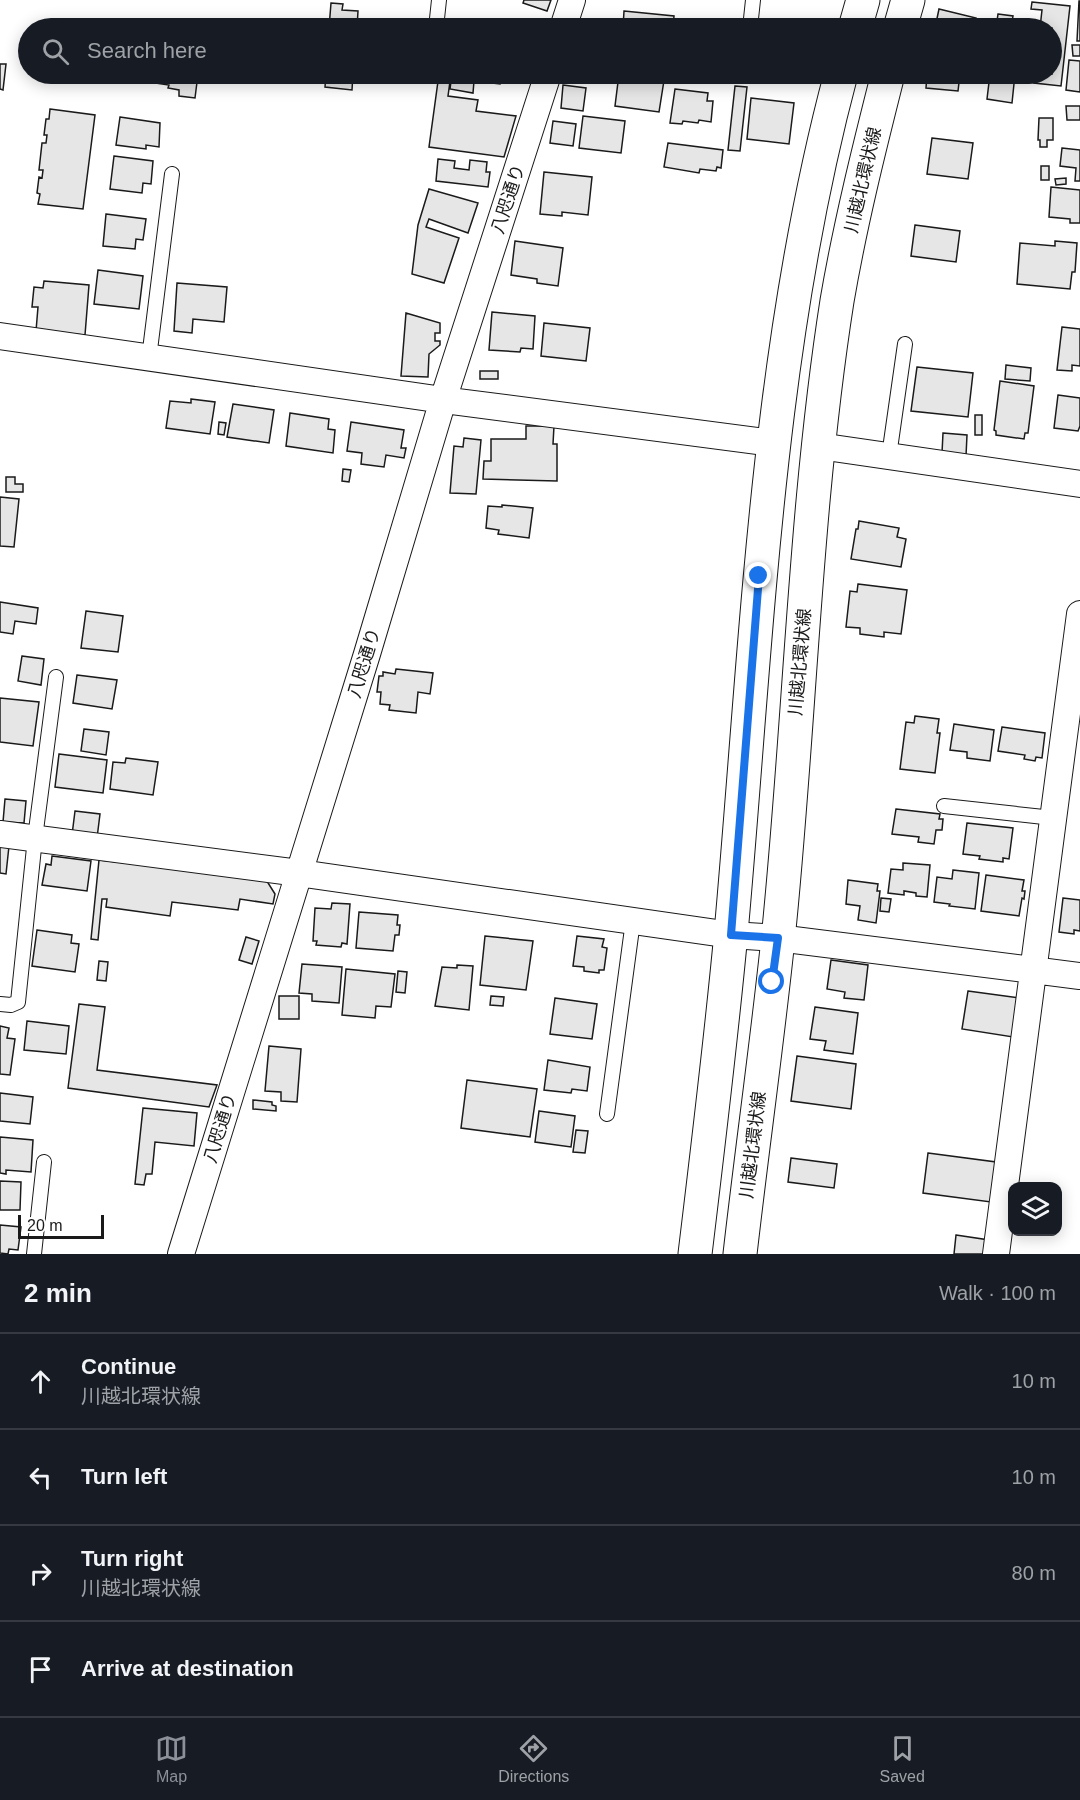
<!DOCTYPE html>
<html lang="en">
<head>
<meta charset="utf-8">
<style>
	body { margin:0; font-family:Arial,"Noto Sans JP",sans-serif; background:#242831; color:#f1f3f6 }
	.controls { position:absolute; right:18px; bottom:18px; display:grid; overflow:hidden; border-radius:12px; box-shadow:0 3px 15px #0003 }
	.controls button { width:54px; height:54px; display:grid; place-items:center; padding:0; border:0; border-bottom:2px solid #363941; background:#171b24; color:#f1f3f6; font:30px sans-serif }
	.scale { position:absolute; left:18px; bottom:15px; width:86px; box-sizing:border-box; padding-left:6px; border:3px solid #1a1a1a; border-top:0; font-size:16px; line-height:21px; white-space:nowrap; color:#1a1a1a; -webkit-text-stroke:4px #fff; paint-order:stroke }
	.stop { position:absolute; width:18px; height:18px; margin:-14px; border:4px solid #1a73e8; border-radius:50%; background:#fff }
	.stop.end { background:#1a73e8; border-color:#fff; box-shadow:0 2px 6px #0008 }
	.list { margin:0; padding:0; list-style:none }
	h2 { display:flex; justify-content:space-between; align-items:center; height:78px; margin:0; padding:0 24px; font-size:26px }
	h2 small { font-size:20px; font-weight:400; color:#9ea1a6 }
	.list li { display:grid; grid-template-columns:39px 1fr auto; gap:18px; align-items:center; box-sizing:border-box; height:96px; padding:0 24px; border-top:2px solid #363941 }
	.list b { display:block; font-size:22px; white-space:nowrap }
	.list p { margin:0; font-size:20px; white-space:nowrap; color:#9ea1a6 }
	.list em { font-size:20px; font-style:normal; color:#9ea1a6 }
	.icon { flex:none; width:33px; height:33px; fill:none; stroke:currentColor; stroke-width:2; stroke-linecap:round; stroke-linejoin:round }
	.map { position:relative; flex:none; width:1080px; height:1254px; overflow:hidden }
	.search { position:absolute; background:#171b24; box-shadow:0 3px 15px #0003; left:18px; right:18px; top:18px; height:66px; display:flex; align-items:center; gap:15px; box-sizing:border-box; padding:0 21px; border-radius:33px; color:#9ea1a6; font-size:22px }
	.sheet { height:462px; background:#171b24 }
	nav { display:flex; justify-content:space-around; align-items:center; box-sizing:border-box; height:84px; border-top:2px solid #363941; background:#171b24; font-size:16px; color:#9ea1a6 }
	nav a { display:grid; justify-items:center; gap:3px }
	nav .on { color:#8c9099 }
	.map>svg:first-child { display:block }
	.building { fill:#e6e6e6; stroke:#1a1a1a; stroke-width:1.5 }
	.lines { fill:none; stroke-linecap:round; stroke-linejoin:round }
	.service-casing { stroke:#1a1a1a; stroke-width:16 }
	.minor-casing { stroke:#1a1a1a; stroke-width:28 }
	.secondary-casing { stroke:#1a1a1a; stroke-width:35 }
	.service { stroke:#fff; stroke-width:14 }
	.minor { stroke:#fff; stroke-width:26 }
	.secondary { stroke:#fff; stroke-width:33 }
	.route { stroke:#1a73e8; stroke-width:8 }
	.labels { text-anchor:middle; stroke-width:4.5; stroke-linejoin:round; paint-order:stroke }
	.street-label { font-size:18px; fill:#1a1a1a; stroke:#fff }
</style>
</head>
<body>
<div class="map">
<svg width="1080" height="1254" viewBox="0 0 1080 1254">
	<rect width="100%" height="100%" fill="#fff"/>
	<path class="building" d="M524,0h27l-4,11 -24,-8z
		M1079,1h1v40h-3z
		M1032,2l38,4 -9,80 -27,-3 1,-9h17v-46h-12l2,-18 -11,-1z
		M331,3l12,1 -1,6 16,1 -1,17h-28z
		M939,9l37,9 -3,10h-38z
		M624,11l50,5 -1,12h-50z
		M998,14l15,2 -2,12h-15z
		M585,24l23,3v1h-24z
		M1072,45h8v11h-7z
		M1069,60l11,1v31l-14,-2z
		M0,64h6l-3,26 -3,-1z
		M127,74h71l-3,24 -16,-2v-6l-11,-2 1,-3 -28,-4 1,-4 -15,-2z
		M326,74h27l-1,16 -27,-3z
		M439,74h12l-3,22 30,4 -2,11 40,5 -12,41 -75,-10z
		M452,74h57l-2,9 -7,-1v2l-26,-3 -1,12 -23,-4z
		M619,74h46l-6,38 -44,-6z
		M927,74h33l-2,17 -32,-3z
		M962,74h25l-1,8 -25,-3z
		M990,74h25l-3,29 -25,-4z
		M563,85l23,3 -3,23 -22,-3z
		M735,86l12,1 -7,64 -12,-1z
		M675,89l33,4 -1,8h6l-2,21 -12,-2 -1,3 -15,-2 -1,3 -12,-1z
		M751,98l43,5 -5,41 -42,-5z
		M1066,106h14v14h-13z
		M50,109l45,6 -12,94 -45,-5 2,-10 -3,-1 2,-16 3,1 1,-8h-4l3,-27h4l1,-8h-3l2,-16h3z
		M583,116l42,5 -4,32 -42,-5z
		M120,117l40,6 -1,24 -13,-2v4l-30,-4z
		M1039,118h14v22h-6v7h-7v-7h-2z
		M553,121l23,3 -3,22 -23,-3z
		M932,138l41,5 -5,36 -41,-5z
		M668,143l55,7 -2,18 -4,-1 -1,4 -16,-2 -1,4 -35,-6z
		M1062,148l18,2v31h-5l1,-13 -16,-2z
		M114,156l39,5 -2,23 -8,-1 -1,10 -32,-4z
		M438,159l17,2 -1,7 15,2 1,-10 17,2 -1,10h4l-2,15 -52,-6z
		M1041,166h8v14h-8z
		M544,172l48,5 -4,38 -26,-3v4l-22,-2z
		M1066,178v6l-10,1 -1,-6z
		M1051,187l29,3v33h-10v-4l-21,-2z
		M429,189l49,14 -10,30 -39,-14 -3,8 33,11 -15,45 -32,-9 6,-49z
		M106,214l40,5 -3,21 -7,-1 -1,10 -32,-3z
		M915,225l45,6 -4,31 -45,-6z
		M515,241l48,7 -5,38 -21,-3v-4l-26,-4z
		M1055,241l22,2 -2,29h-3l-2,17 -53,-5 3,-41 35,3z
		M98,270l45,6 -4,33 -45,-5z
		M44,281l45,4 -4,50 -49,-4 2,-24h-6l2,-20 9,1z
		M177,283l50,4 -3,35 -31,-3 -1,14 -18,-2z
		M492,312l43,4 -2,33 -12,-1 -1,4 -31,-2z
		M406,313l34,10v10h-5v8h5v4l-11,9 -1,23 -27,-1z
		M544,323l46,5 -4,33 -45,-5z
		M1062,327l18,2v37l-8,-1v6l-15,-1z
		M1006,365l25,3 -1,13 -25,-2z
		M917,367l56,6 -5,44 -57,-6z
		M480,371h18v8h-18z
		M1000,381l34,5 -6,47h-3l-1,6 -28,-4v-4l-2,-1z
		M1058,395l22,3v28l-2,5 -24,-3z
		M191,399l24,3 -5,32 -44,-6 4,-27 21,2z
		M233,404l41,6 -5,33 -42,-6z
		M290,413l39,6 -1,10 7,1 -2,23 -47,-7z
		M975,415h7v20h-7z
		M219,422l7,1 -2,12 -6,-1z
		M351,422l53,8 -3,18h5l-2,10 -18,-3 -2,12 -23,-3 1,-11 -15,-2z
		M526,426h28l-1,18h4v37l-74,-2 1,-18h7v-22h35z
		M943,433l24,2 -1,21 -24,-3z
		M464,438l17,2 -5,54 -26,-1 4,-47 9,1z
		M343,469l8,1 -2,12 -7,-1z
		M6,477h9v7h8v8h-17z
		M0,497l19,2 -5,48 -14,-1z
		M502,505l31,3 -4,30 -31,-4 1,-4 -13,-2 2,-22 14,1z
		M859,521l40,7 -2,9 9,2 -5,28 -50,-8 5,-30h2z
		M858,584l49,6 -6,44 -17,-2v5l-24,-3v-6l-14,-1 4,-36 7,1z
		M0,602l38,6 -2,16 -21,-3 -2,13 -13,-2z
		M86,611l37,5 -5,36 -37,-4z
		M22,656l22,3 -3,26 -23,-4z
		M396,669l37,4 -3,21 -12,-2 -2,21 -27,-3 1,-5 -10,-1 1,-12h-4l2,-16h4v-4l12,2z
		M77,675l40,5 -5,29 -39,-6z
		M0,698l39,4 -6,44 -33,-4z
		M915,716l24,3 -2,14h3l-5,40 -35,-4 6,-47 8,1z
		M954,724l40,6 -4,31 -23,-3v-6l-17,-2z
		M1002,727l43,6 -3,25 -6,-1 -1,4 -11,-2 1,-4 -27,-4z
		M84,729l25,3 -3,23 -25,-4z
		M59,754l48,6 -4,33 -48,-6z
		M126,758l32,4 -5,33 -43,-6 3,-27 12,1z
		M5,799l21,2 -2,22 -21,-1z
		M896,809l44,5 -1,5h4l-1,11h-6l-2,14 -16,-2 1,-5 -27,-3z
		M75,811l25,3 -3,24 -25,-3z
		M967,823l46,5 -4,31 -6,-1v4l-24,-3 1,-3 -17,-2z
		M0,845l9,1 -3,28 -6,-1z
		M52,856l39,5 -4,30 -45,-6 4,-21 5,1z
		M99,860l166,18 10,16 -2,10 -33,-5 -2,11 -66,-8 -2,14 -64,-9 1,-8h-5l-4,41 -7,-1z
		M903,863l27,2 -3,32 -11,-1v-3l-12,-2v4l-16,-2 3,-24 12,1z
		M953,870l26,3 -4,36 -26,-3 1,-2 -16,-2 3,-25 15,2z
		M986,875l38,5 -2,11h3l-1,8 -2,-1 -3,18 -38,-5z
		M848,880l30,4 -1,7h3l-4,32 -18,-3 2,-14 -14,-2z
		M881,898l10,1 -2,13 -9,-1z
		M1063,898l17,2v31l-6,-1v4l-15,-2z
		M332,903l18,1 -3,40 -5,-1 -1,4 -25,-2 1,-4h-4l2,-33 16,1z
		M359,912l39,3 -1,10h3l-1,10h-4l-2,16 -37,-3z
		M37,930l35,5 -1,8 8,1 -4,28 -43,-6z
		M485,936l48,5 -7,49 -46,-5z
		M577,936l27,3 -2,8 5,1 -3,22h-5v3l-15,-2v-4l-11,-1z
		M246,937l13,4 -7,23 -13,-4z
		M831,960l37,5 -4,35 -20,-2 1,-6 -18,-3z
		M99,961l9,1 -2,19 -9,-1z
		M302,964l40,3 -3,36 -27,-2v-7l-13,-1z
		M457,965l16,1 -4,44 -34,-4 7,-39 15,1z
		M346,969l49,5 -4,33 -15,-1 -1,12 -33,-3z
		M398,971l9,1 -2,21 -9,-1z
		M968,991l51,7 -6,39 -51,-8z
		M279,996h20v23h-20z
		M491,996l13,1 -1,9 -13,-1z
		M555,998l42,6 -5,35 -42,-5z
		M79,1004l26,3 -8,63 120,15 -8,22 -141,-19z
		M815,1007l43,6 -5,41 -29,-4 2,-9 -16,-2z
		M27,1021l42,5 -3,28 -42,-4z
		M0,1026l9,2 -2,10 8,1 -5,36 -10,-1z
		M269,1046l32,3 -4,53 -16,-1v-9l-16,-1z
		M797,1056l59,8 -5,45 -60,-8z
		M548,1060l42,7 -3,24 -15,-2 -1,4 -27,-3z
		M467,1080l70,9 -7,48 -69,-9z
		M0,1093l33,4 -3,27 -30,-3z
		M253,1100l19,2v3l4,1v5l-23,-2z
		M143,1108l54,5 -3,33 -39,-4 -3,32h-6l-2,11 -9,-1z
		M539,1111l36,5 -4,31 -36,-5z
		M576,1130l12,1 -3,22 -12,-1z
		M0,1137l33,3 -2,32 -25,-2v4l-6,-1z
		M928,1153l68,9 -5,40 -68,-9z
		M791,1158l46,6 -3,24 -46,-6z
		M0,1181l21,1 -1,28h-20z
		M0,1225l21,2 -3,23 -9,-1 -1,5 -8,-1z
		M956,1235l33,5 -1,14h-34z"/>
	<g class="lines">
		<defs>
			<path id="service" d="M436,28l3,-28
				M750,28l3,-28
				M149,358l23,-184
				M889,456l16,-112
				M944,806l109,12
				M0,1004l11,1 7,-3 17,-164 21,-161
				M607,1114l26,-193
				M34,1254l10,-92"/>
			<path id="minor" d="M563,28l9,-28
				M0,336l443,64 330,43
				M819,446l261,38
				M0,834l299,39 432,62 47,3 302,38
				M181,1254l186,-600 76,-254 105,-326
				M996,1254l84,-640"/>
			<path id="secondary" d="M855,28l8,-28
				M900,28l8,-28
				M695,1254c13,-107 26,-214 36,-321 26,-288 35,-579 110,-859
				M740,1254c12,-105 27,-210 38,-315 22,-212 26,-427 59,-638 13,-76 32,-152 51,-227"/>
		</defs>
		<use href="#service" class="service-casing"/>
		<use href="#minor" class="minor-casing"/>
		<use href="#secondary" class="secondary-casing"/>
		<use href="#service" class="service"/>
		<use href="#minor" class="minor"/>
		<use href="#secondary" class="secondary"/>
	</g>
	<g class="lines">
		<path class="route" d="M759,576l-28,359 47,3 -6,44"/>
	</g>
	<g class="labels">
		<g class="street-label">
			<text transform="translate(863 180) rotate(-77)" y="6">川越北環状線</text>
			<text transform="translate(508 199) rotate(-72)" y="6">八咫通り</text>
			<text transform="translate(800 662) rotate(-85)" y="6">川越北環状線</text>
			<text transform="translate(364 663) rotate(-73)" y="6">八咫通り</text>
			<text transform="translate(220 1128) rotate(-73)" y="6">八咫通り</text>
			<text transform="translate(753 1145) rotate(-83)" y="6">川越北環状線</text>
		</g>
	</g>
</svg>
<div class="controls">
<button><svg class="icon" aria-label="layers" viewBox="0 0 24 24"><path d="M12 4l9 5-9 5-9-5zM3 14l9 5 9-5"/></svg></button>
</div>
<div class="scale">20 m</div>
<div class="stop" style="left:772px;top:982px"></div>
<div class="stop end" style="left:759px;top:576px"></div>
<div class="search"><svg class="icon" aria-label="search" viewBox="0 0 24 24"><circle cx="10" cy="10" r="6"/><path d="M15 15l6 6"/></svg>Search here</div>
</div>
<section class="sheet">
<h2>2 min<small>Walk · 100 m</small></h2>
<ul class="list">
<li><svg class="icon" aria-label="ahead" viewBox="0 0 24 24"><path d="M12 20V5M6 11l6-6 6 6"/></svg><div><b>Continue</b><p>川越北環状線</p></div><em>10 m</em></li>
<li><svg class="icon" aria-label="left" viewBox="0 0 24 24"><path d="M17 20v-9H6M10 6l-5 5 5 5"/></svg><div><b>Turn left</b></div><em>10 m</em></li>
<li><svg class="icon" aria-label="right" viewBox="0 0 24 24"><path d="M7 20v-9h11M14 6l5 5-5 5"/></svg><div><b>Turn right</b><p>川越北環状線</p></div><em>80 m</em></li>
<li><svg class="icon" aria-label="arrive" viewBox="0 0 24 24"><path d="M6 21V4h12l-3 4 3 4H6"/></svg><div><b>Arrive at destination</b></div></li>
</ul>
</section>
<nav>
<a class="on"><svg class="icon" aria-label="map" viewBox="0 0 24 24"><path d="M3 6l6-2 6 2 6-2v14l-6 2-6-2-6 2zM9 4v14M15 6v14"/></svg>Map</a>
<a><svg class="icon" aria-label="directions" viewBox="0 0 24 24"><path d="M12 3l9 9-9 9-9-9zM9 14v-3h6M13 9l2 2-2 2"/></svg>Directions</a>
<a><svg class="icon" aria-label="saved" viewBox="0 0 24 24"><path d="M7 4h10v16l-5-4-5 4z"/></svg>Saved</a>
</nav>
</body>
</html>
